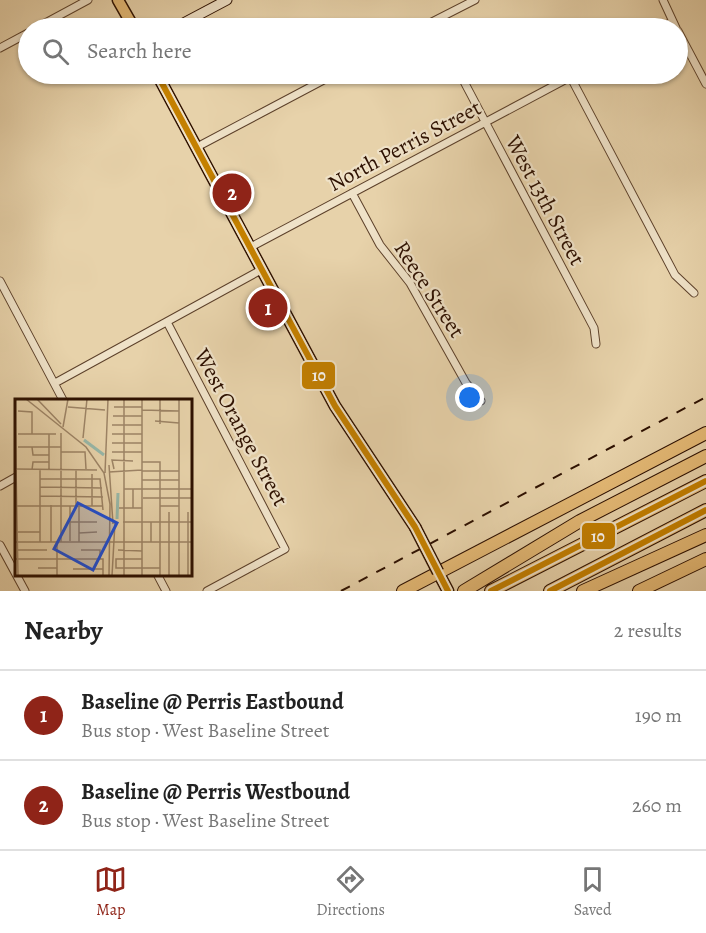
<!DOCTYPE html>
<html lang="en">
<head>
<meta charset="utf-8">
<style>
	body { margin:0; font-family:Alegreya,serif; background:#f2f2f2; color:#222 }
	.you { position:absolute; left:470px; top:398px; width:21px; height:21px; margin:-15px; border:4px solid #fff; border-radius:50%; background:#1a73e8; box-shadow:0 0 0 9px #1a73e833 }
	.badge { display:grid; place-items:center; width:39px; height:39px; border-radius:50%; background:#8f2418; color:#fff; font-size:20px; font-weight:700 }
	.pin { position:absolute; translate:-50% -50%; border:3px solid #fff; box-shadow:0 2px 6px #0006 }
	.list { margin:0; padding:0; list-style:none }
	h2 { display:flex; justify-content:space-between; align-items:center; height:78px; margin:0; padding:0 24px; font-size:26px }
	h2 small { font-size:20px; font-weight:400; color:#767676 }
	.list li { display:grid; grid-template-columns:39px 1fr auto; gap:18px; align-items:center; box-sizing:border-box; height:90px; padding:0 24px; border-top:2px solid #e0e0e0 }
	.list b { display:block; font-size:22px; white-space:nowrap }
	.list p { margin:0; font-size:20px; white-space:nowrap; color:#767676 }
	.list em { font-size:20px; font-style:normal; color:#767676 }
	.icon { flex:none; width:33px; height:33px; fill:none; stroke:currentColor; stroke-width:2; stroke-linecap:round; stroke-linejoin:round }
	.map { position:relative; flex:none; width:706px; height:591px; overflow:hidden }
	.search { position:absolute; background:#fff; box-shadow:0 2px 4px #0004; left:18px; right:18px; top:18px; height:66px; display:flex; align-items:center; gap:15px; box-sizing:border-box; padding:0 21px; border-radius:33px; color:#767676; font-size:22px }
	.sheet { height:258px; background:#fff }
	nav { display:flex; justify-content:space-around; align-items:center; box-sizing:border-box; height:84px; border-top:2px solid #e0e0e0; background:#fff; font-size:16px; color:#767676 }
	nav a { display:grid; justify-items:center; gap:3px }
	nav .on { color:#8f2418 }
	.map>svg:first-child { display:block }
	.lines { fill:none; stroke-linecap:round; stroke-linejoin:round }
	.street-casing { stroke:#5c402a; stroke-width:9 }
	.secondary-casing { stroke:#2d1000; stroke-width:11 }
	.primary-casing { stroke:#2d1000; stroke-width:13 }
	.highway-casing { stroke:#2d1000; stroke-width:14 }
	.street { stroke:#efe2c8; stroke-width:7 }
	.secondary { stroke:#efe2c8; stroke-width:9 }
	.primary { stroke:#e4b975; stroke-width:10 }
	.highway { stroke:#e4b975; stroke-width:12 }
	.rail { stroke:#2d1000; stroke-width:2; stroke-dasharray:10 10; stroke-linecap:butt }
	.primary-bridge-casing { stroke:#2d1000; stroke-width:13; stroke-linecap:butt }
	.primary-bridge { stroke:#e4b975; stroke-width:10 }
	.bus-1-casing { stroke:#efe2c8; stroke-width:10 }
	.bus-1 { stroke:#c48000; stroke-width:6 }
	.labels { text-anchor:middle; stroke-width:4.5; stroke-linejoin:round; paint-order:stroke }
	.street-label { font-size:22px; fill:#2d1000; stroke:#efe2c8 }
	.inset-river { fill:none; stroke:#97b8a9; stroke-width:3 }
	.inset-road { fill:none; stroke:#9d8466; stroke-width:1.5 }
	.view { fill:#1d4ed8; fill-opacity:0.15; stroke:#1d4ed8; stroke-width:3 }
	.inset-edge { fill:none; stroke:#2d1000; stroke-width:3 }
	.line-badge { stroke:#efe2c8; stroke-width:2 }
	.badge-label { font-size:16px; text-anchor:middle; font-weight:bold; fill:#fff }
</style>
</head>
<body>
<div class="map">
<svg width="706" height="591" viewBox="0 0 706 591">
	<rect width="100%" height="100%" fill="#e7d2aa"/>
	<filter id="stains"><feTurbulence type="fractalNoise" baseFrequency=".00333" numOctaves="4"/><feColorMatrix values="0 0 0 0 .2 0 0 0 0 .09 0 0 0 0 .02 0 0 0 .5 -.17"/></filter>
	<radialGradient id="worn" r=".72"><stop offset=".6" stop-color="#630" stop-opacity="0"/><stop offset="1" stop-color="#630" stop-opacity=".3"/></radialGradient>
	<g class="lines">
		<defs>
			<path id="street" d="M663,0l13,28
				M36,28l52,-28
				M420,28l55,-28
				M660,28l12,-6
				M678,31l28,53
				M0,48l28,-15
				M460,74l134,254 2,16
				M570,76l105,199 19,18
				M197,147l138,-73
				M352,193l28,52 30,38 56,100 15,18
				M249,248l327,-174
				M0,281l63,119
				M167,322l118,227 -78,42
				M55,383l206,-113
				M0,486l16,-9
				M0,545l25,46
				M157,574l9,17"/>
			<path id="secondary" d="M174,28l53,-28"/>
			<path id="primary" d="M118,0l16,28
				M157,74l178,332 80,121
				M438,572l10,19"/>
			<path id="highway" d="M403,591l303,-158
				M464,591l116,-70 126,-65
				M491,591l215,-110
				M550,591l156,-81
				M583,591l123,-56
				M639,591l67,-32"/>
		</defs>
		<use href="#street" class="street-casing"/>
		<use href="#secondary" class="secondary-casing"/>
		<use href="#primary" class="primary-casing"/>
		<use href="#highway" class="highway-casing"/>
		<use href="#street" class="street"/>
		<use href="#secondary" class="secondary"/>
		<use href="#primary" class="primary"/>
		<use href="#highway" class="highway"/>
		<path class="rail" d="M341,591l365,-194"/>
		<defs>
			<path id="primary-bridge" d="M415,527l23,45"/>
		</defs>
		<use href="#primary-bridge" class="primary-bridge-casing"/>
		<use href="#primary-bridge" class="primary-bridge"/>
		<defs>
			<path id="bus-1" d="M157,74l178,332 80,121 33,64
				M491,591l215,-110
				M550,591l156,-81"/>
		</defs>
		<use href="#bus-1" class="bus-1-casing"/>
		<use href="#bus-1" class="bus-1"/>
	</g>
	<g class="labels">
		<g class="street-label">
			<text transform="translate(404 145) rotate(-28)" y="8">North Perris Street</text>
			<text transform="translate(546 200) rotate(62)" y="8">West 13th Street</text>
			<text transform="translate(430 289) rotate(57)" y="8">Reece Street</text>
			<text transform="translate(242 427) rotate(62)" y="8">West Orange Street</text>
		</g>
	</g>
	<g transform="translate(15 399)">
		<rect width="177" height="177" fill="#e7d2aa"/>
		<path class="inset-river" d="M69,41l20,15M102,120l1,-26"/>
		<path class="inset-road" d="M11,0l60,48 18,26 6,31 -1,72M22,0l24,25M164,0v177M53,8l37,3M99,8h28M127,11l37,1M0,12l3,165M3,12l14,1v22M98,17h29M140,22l24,2M145,25v-25M97,26h30M48,28l5,-28M46,34v109M3,35h38M97,35h30M68,39l4,-39M97,44h30M3,48h43M17,48l1,8h16M46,53h24l1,17M97,53h30M127,63h18v114M94,66l4,59M0,70l82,1M99,70l-2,-9 21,1M17,71l1,-8h16M34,71v-36M61,71v36M127,72h37M94,73l33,-2M90,74l3,-74M77,75v32M25,80h60l3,31M127,81h37M25,88l62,1M109,90h68M118,90v19M25,97l63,1M128,99h49M0,107h88M64,107v36M145,107h19M104,109h23M173,113v64M55,123h27M108,123h69M3,133h22M64,134l18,-1M55,142v-35M0,143h177M25,143v-72M36,143v-37M42,143v34M136,143v-20M154,143v34M154,143v-30M3,151h29M66,151h19v9M103,151l24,1M0,160h88v17M127,160h-26v9h44M23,169h19M58,170h30M97,177l3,-54M109,177v-177M127,177v-177"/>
		<path class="view" d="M63,104l39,20 -24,47 -39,-21z"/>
		<rect width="177" height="177" class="inset-edge"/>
	</g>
	<g class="line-badge">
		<rect x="301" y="361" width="35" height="29" rx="6" fill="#c48000"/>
		<rect x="581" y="522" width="35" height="28" rx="6" fill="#c48000"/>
	</g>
	<g class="badge-label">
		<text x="319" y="381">10</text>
		<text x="598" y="542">10</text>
	</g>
	<rect width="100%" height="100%" filter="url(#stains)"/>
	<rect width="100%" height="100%" fill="url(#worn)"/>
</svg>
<div class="you"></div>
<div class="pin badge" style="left:268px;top:308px">1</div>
<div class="pin badge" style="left:232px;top:193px">2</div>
<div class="search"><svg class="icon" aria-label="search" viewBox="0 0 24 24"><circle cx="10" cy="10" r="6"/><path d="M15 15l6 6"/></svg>Search here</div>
</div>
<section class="sheet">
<h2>Nearby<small>2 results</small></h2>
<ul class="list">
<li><span class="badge">1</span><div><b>Baseline @ Perris Eastbound</b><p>Bus stop · West Baseline Street</p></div><em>190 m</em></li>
<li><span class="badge">2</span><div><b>Baseline @ Perris Westbound</b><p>Bus stop · West Baseline Street</p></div><em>260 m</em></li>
</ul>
</section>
<nav>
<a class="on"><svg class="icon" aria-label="map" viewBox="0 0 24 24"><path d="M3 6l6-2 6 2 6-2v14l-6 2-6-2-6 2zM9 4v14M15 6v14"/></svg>Map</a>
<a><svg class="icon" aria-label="directions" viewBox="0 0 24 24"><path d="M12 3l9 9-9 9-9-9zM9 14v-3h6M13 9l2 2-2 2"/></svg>Directions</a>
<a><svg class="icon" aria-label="saved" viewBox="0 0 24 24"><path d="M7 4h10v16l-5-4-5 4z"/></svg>Saved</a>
</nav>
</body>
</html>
